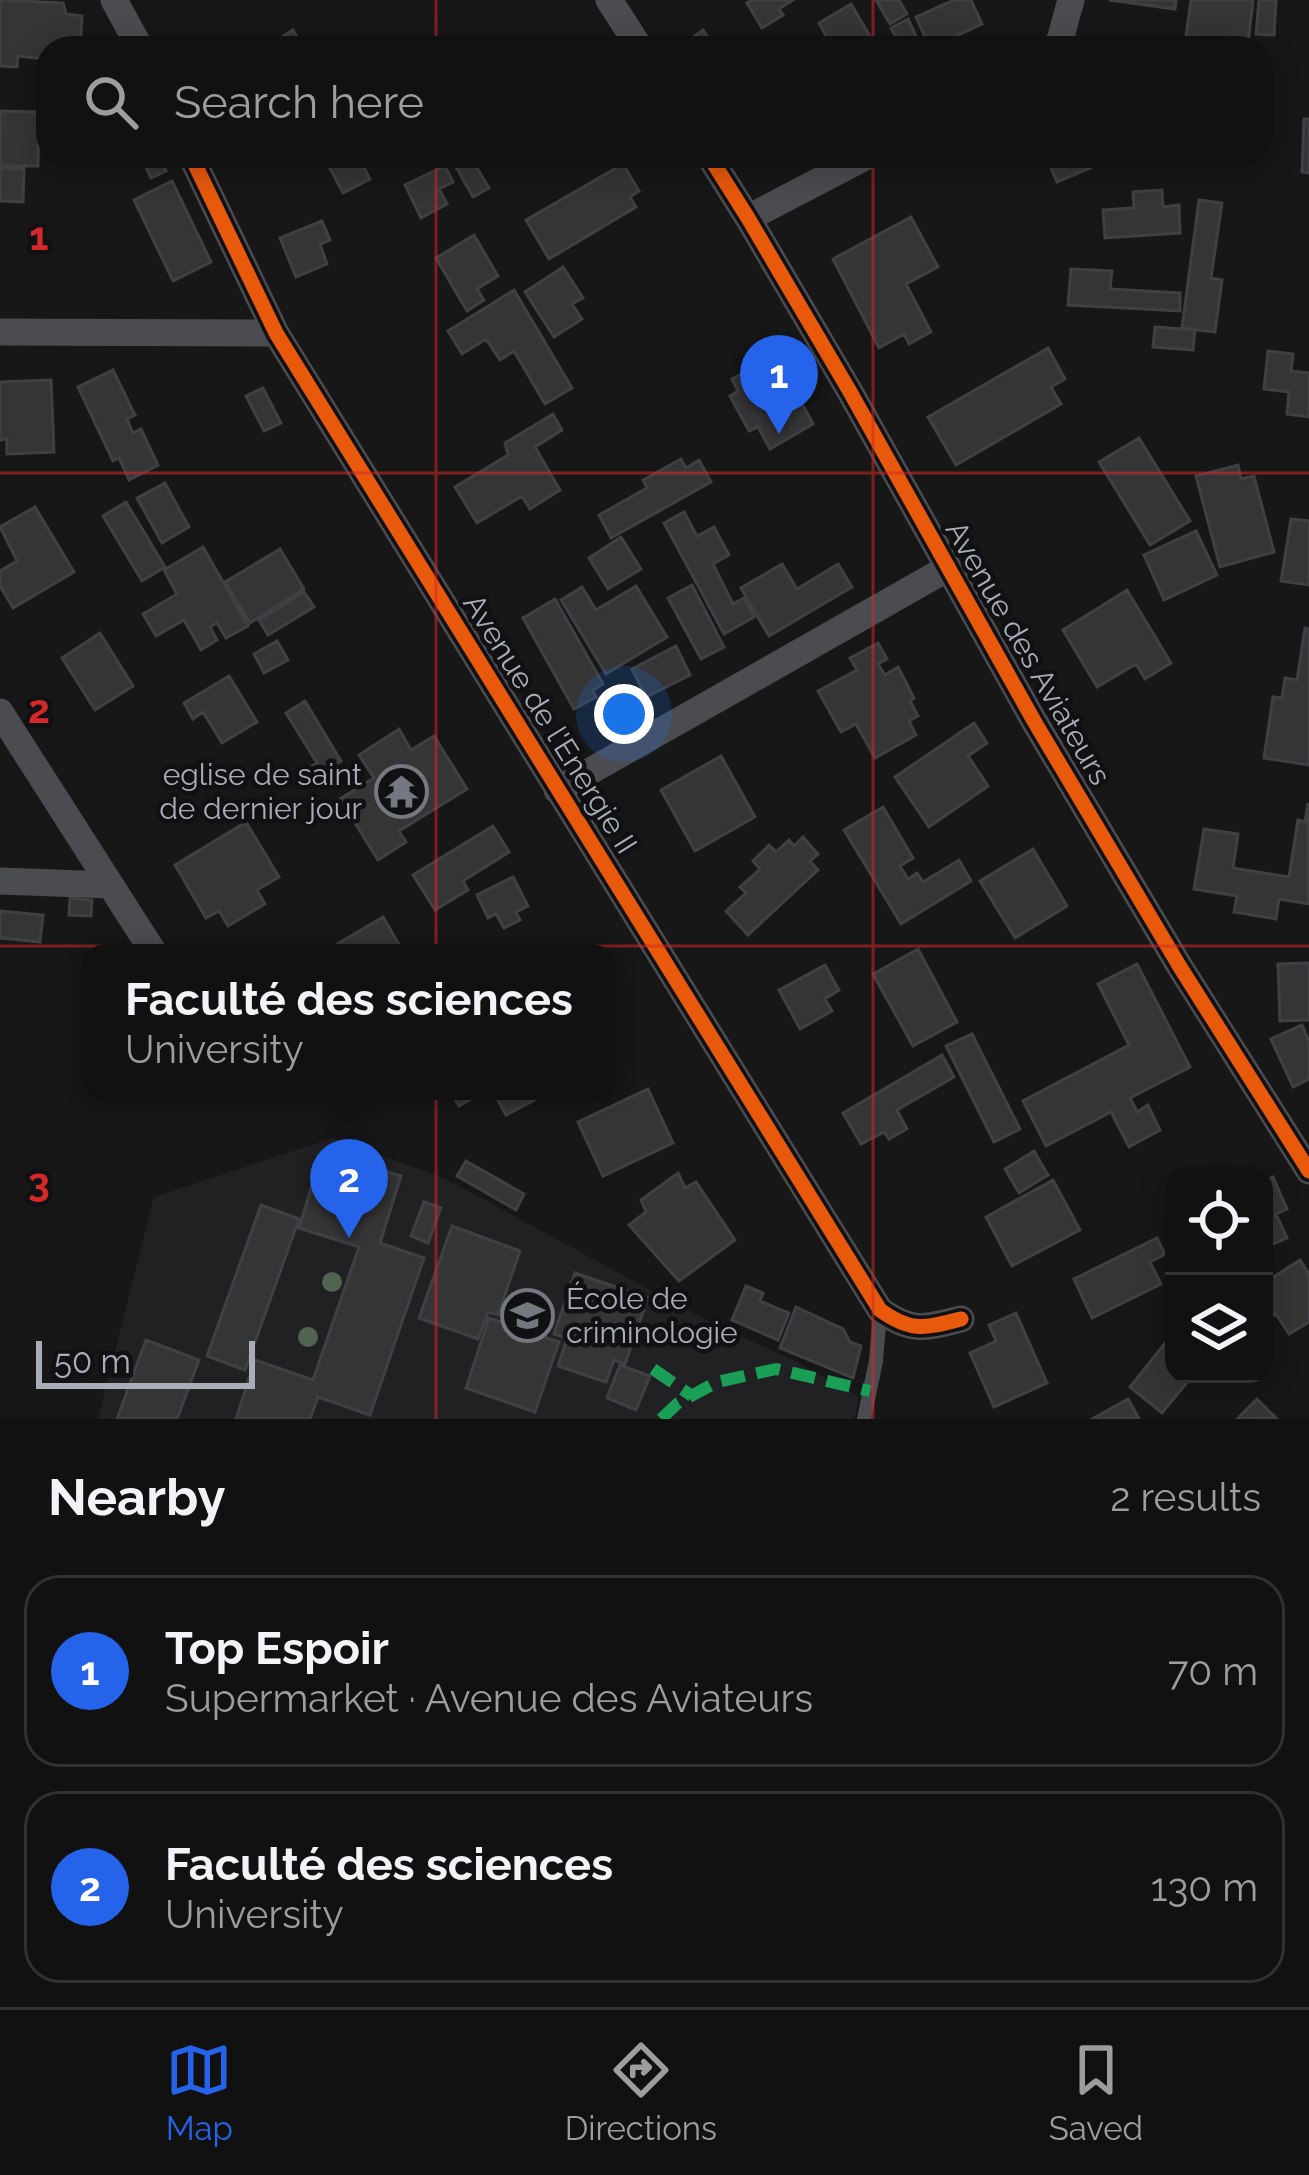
<!DOCTYPE html>
<html lang="en">
<head>
<meta charset="utf-8">
<style>
	body { margin:0; font-family:Raleway,sans-serif; background:#1a1a1a; color:#f1f3f6 }
	.controls { position:absolute; right:36px; bottom:36px; display:grid; overflow:hidden; border-radius:24px; box-shadow:0 6px 30px #0003 }
	.controls button { width:108px; height:108px; display:grid; place-items:center; padding:0; border:0; border-bottom:3px solid #303131; background:#111; color:#f1f3f6; font:60px sans-serif }
	.scale { position:absolute; left:36px; bottom:30px; width:219px; box-sizing:border-box; padding-left:12px; border:6px solid #a8adb8; border-top:0; font-size:33px; line-height:42px; white-space:nowrap; color:#a8adb8; -webkit-text-stroke:9px #111113; paint-order:stroke }
	.you { position:absolute; left:624px; top:714px; width:42px; height:42px; margin:-30px; border:9px solid #fff; border-radius:50%; background:#1a73e8; box-shadow:0 0 0 18px #1a73e833 }
	.badge { display:grid; place-items:center; width:78px; height:78px; border-radius:50%; background:#2563eb; color:#fff; font-size:39px; font-weight:700 }
	.pin { position:absolute; translate:-50% -99px; filter:drop-shadow(0 3px 6px #0008) }
	.pin::after { content:''; position:absolute; top:63px; width:42px; height:36px; background:inherit; clip-path:polygon(0 0,100% 0,50% 100%) }
	.popup { position:absolute; left:82px; top:944px; width:534px; height:156px; box-sizing:border-box; display:grid; place-content:center; border-radius:24px; background:#111; filter:drop-shadow(0 3px 9px #0005); font-size:39px; white-space:nowrap; color:#9c9d9f }
	.popup b { font-size:45px; color:#f1f3f6 }
	.popup::after { content:''; position:absolute; left:50%; top:100%; margin-left:-24px; border:24px solid transparent; border-top-color:#111 }
	.list { margin:0; padding:0; list-style:none }
	h2 { display:flex; justify-content:space-between; align-items:center; height:156px; margin:0; padding:0 48px; font-size:51px }
	h2 small { font-size:39px; font-weight:400; color:#9c9d9f }
	.list li { display:grid; grid-template-columns:78px 1fr auto; gap:36px; align-items:center; box-sizing:border-box; height:192px; margin:0 24px 24px; padding:0 24px; border:3px solid #303131; border-radius:36px }
	.list b { display:block; font-size:45px; white-space:nowrap }
	.list p { margin:0; font-size:39px; white-space:nowrap; color:#9c9d9f }
	.list em { font-size:39px; font-style:normal; color:#9c9d9f }
	.icon { flex:none; width:66px; height:66px; fill:none; stroke:currentColor; stroke-width:2; stroke-linecap:round; stroke-linejoin:round }
	.map { position:relative; flex:none; width:1309px; height:1419px; overflow:hidden }
	.search { position:absolute; background:#111; box-shadow:0 6px 30px #0003; left:36px; right:36px; top:36px; height:132px; display:flex; align-items:center; gap:30px; box-sizing:border-box; padding:0 42px; border-radius:36px; color:#9c9d9f; font-size:45px }
	.sheet { height:588px; background:#111 }
	nav { display:flex; justify-content:space-around; align-items:center; box-sizing:border-box; height:168px; border-top:3px solid #303131; background:#111; font-size:33px; color:#9c9d9f }
	nav a { display:grid; justify-items:center; gap:6px }
	nav .on { color:#2563eb }
	.map>svg:first-child { display:block }
	.built { fill:#212123 }
	.building { fill:#353536; stroke:#3f4043; stroke-width:3 }
	.lines { fill:none; stroke-linecap:round; stroke-linejoin:round }
	.service { stroke:#4b4c50; stroke-width:14 }
	.minor { stroke:#4b4c50; stroke-width:27 }
	.quiet { stroke:#1a9f57; stroke-width:12; stroke-dasharray:24 12; stroke-linecap:butt }
	.cycleway-casing { stroke:#111113; stroke-width:22 }
	.cycleway { stroke:#e8590c; stroke-width:15 }
	.tree { fill:#506451 }
	.grid { fill:none; stroke:#d62828; stroke-width:3; stroke-opacity:0.55 }
	.labels { text-anchor:middle; stroke-width:9; stroke-linejoin:round; paint-order:stroke }
	.street-label { font-size:30px; fill:#a8adb8; stroke:#111113 }
	.poi-label { font-size:30px; fill:#a8adb8; stroke:#111113; text-anchor:end }
	.grid-label { font-size:39px; text-anchor:middle; font-weight:bold; fill:#d62828; stroke:#111113; stroke-width:9; stroke-linejoin:round; paint-order:stroke }
</style>
</head>
<body>
<div class="map">
<svg width="1309" height="1419" viewBox="0 0 1309 1419">
	<rect width="100%" height="100%" fill="#171717"/>
	<path class="built" d="M333,1138l113,41 252,137 99,46 62,35 -5,22h-756l56,-222z"/>
	<path class="building" d="M0,0l63,3 3,11 16,2 -2,32h-32v40h-5l2,-29 -27,-3 -1,11 -17,-1z
		M752,0h41l-14,9 4,6 -21,13 -15,-25z
		M876,0h23l8,14 -17,10z
		M954,0h17l11,24 -52,24 -14,-31z
		M1109,0h67l-1,9z
		M1191,0h62l-5,44 -62,-8z
		M1259,0h17l-2,35 -18,-1z
		M851,4l26,44h-44l-14,-25z
		M908,19l8,17 -16,9 -9,-17z
		M293,30l10,18h-38z
		M703,30l12,18h-22l-5,-7z
		M0,111l39,1 -1,54h-38z
		M1304,119h5v54l-7,-1z
		M141,156h19l6,15 -15,7z
		M358,156l12,23 -27,14 -19,-36z
		M1046,156h45l4,10 -38,16z
		M471,158l18,30 -16,9 -17,-30z
		M623,164l16,27 -9,6 6,10 -87,52 -23,-39z
		M445,166l8,16 -14,7 8,15 -26,14 -16,-33z
		M0,168l24,1 -1,33 -23,-1z
		M172,181l39,81 -38,19 -39,-81z
		M1162,190l1,17 16,-2 1,28 -75,5 -2,-28 31,-2 -1,-16z
		M1199,200l23,3 -11,75 11,2 -7,52 -33,-4z
		M911,217l27,50 -32,17 25,48 -22,12 -5,-10 -25,14 -46,-89z
		M322,221l8,19 -10,4 7,20 -31,13 -16,-39z
		M474,235l24,41 -21,13 7,11 -17,11 -31,-53z
		M563,267l20,31 -11,6 10,15 -28,18 -29,-45z
		M1071,269l41,2 -2,18 70,4v18l-112,-6z
		M514,290l58,98 -27,16 -31,-53 -14,9 -14,-21 -24,15 -14,-23z
		M1155,327l40,3 -2,20 -40,-3z
		M1048,348l17,31 -14,8 10,17 -105,61 -28,-48z
		M1268,351l25,3 -2,17 18,2v44l-22,-3 2,-22 -25,-3z
		M776,355l37,69 -43,25 -12,-22 -9,4 -19,-35 8,-5 -6,-12z
		M113,370l22,45 -8,4 6,14 8,-4 17,36 -29,15 -10,-22 -6,3 -35,-74z
		M51,380l3,72 -47,2v-15l-7,1v-58z
		M263,388l18,35 -17,8 -18,-35z
		M553,414l9,16 -27,17 25,43 -30,19 -8,-13 -45,27 -22,-36 53,-32 -3,-12z
		M1139,438l51,83 -40,24 -51,-83z
		M681,459l5,9 13,-8 12,22 -100,56 -12,-23 48,-27 -4,-8z
		M1238,465l3,14 13,-3 20,76 -54,15 -24,-91z
		M165,483l24,44 -27,16 -25,-45z
		M126,502l39,65 -23,14 -39,-65z
		M35,507l39,65 -61,36 -13,-22v-15l17,-10 -17,-34z
		M684,512l13,24 17,-9 15,28 -16,9 20,40 11,-6 10,19 -30,17 -60,-111z
		M1291,519l18,2v64l-28,-4z
		M1196,531l21,44 -53,25 -20,-45z
		M621,537l20,32 -33,20 -19,-31z
		M203,547l45,79 -22,12 -9,-15 -7,4 7,13 -16,10 -17,-30 -28,16 -13,-22 34,-20 -13,-24z
		M280,549l24,40 -54,34 -25,-41z
		M782,564l15,25 41,-25 14,23 -83,49 -28,-48z
		M692,585l32,62 -23,12 -33,-61z
		M636,586l31,51 -61,37 -45,-74 21,-13 14,23z
		M1127,590l44,73 -26,16 -9,-15 -39,23 -34,-57z
		M304,592l10,15 -46,28 -9,-15z
		M555,599l48,85 -10,6 3,7 -22,12 -51,-91z
		M1305,628l4,1v136l-45,-7 9,-61 9,1 3,-20 12,2z
		M100,633l33,53 -38,24 -33,-52z
		M277,641l11,19 -24,13 -10,-19z
		M878,643l9,16 -9,5 7,11 13,-8 16,31 -4,3 8,15 -9,5 7,14 -41,23 -19,-34 -15,8 -23,-41 39,-21 -7,-12z
		M676,646l14,29 -44,22 -14,-28z
		M229,676l28,46 -35,21 -19,-31 -10,7 -9,-16z
		M305,701l36,60 -37,23 -6,-9 19,-12 -31,-50z
		M974,723l13,20 -19,13 20,30 -59,41 -34,-50z
		M399,729l12,21 23,-14 33,53 -68,42 7,11 -28,18 -38,-61 34,-21 -15,-23z
		M721,756l34,61 -60,34 -34,-61z
		M1308,803l1,101 -30,-5 -3,20 -42,-7 3,-16 -43,-7 10,-60 34,5 -5,34 56,9 9,-57 7,2z
		M883,807l30,51 -13,8 8,13 9,-6 6,9 36,-22 12,21 -70,43 -57,-94z
		M246,822l33,55 -22,13 8,14 -37,22 -9,-15 -13,7 -31,-53z
		M493,826l16,26 -46,29 5,9 -33,20 -22,-35z
		M803,837l15,17 -8,7 8,9 -70,65 -22,-24 20,-18 -6,-6 20,-18 -7,-8 16,-16 7,7 13,-12 5,6z
		M1033,849l34,57 -52,32 -35,-57z
		M513,877l15,29 -12,6 4,8 -16,8 -8,-14 -8,4 -11,-23z
		M70,898l22,2 -1,16 -22,-1z
		M0,911l43,4 -3,27 -40,-4z
		M383,917l21,36h-82z
		M918,949l39,73 -44,24 -40,-72z
		M1309,963v57l-29,1 -2,-57z
		M1137,964l53,103 -60,31 7,14 11,-7 12,25 -31,17 -18,-35 -65,34 -23,-45 106,-56 -31,-61z
		M825,965l14,25 -14,9 7,12 -32,18 -21,-39z
		M1302,1025l7,16v38l-16,8 -22,-48z
		M972,1034l48,95 -26,13 -48,-96z
		M942,1055l12,22 -57,33 10,19 -18,10 -5,-7 -23,12 -18,-31z
		M648,1089l25,54 -70,33 -25,-54z
		M450,1091h30l1,2 -22,13z
		M493,1091h59l-46,24z
		M1034,1151l14,24 -29,18 -14,-24z
		M322,1152l79,24 -21,67 44,15 -54,157 -52,-18 -8,22h-74l19,-59 58,20 46,-133 -60,-19z
		M466,1161l58,33 -8,16 -59,-34z
		M678,1173l7,15 11,-6 39,58 -56,41 -50,-56 17,-13 -5,-12z
		M1273,1177l14,32 -11,5 11,24 -23,10v-67z
		M1053,1180l27,50 -68,36 -26,-49z
		M424,1202l17,6 -13,35 -17,-7z
		M261,1205l38,14 -54,151 -38,-14z
		M452,1226l68,25 -22,64 -10,-3 -10,27 -59,-21z
		M1157,1238l8,16 -15,8 11,22 -69,34 -18,-39z
		M1300,1260l9,14v48l-20,12 -13,-20 -12,7v-38z
		M575,1273l73,25 -23,66 -11,-4 -8,22 -48,-16 9,-28 -13,-4z
		M746,1286l17,7 -3,8 29,12 -11,27 -46,-20z
		M796,1307l47,22 7,13 11,4 -8,32 -73,-30z
		M1016,1313l31,70 -53,24 -24,-54 26,-12 -7,-16z
		M489,1318l70,24 -24,70 -69,-24z
		M1174,1332v42h20l-32,39 -32,-26z
		M146,1340l53,20 -22,59h-60z
		M620,1365l30,11 -14,34 -29,-12z
		M1128,1399l11,20h-47z
		M1257,1399l20,20h-40z"/>
	<g class="lines">
		<path class="service" d="M864,1419l12,-58 4,-49"/>
		<path class="minor" d="M114,0l26,48
			M609,0l31,48
			M1054,48l6,-8 11,-40
			M191,156l85,177 604,977c32,23 45,18 81,9
			M709,156l39,62 101,172 185,331 146,246 129,204
			M748,218l119,-62
			M0,332l276,1
			M0,712l154,241
			M557,790l391,-222
			M0,881l109,4"/>
		<path class="quiet" d="M653,1369l39,27
			M661,1419l17,-16 39,-21 59,-13 94,22"/>
		<defs>
			<path id="cycleway" d="M191,156l85,177 604,977c32,23 45,18 81,9
				M709,156l39,62 101,172 185,331 146,246 129,204"/>
		</defs>
		<use href="#cycleway" class="cycleway-casing"/>
		<use href="#cycleway" class="cycleway"/>
	</g>
	<g class="tree">
		<circle cx="332" cy="1282" r="10"/>
		<circle cx="308" cy="1337" r="10"/>
	</g>
	<path class="grid" d="M436,0v48M873,0v48M436,156v1263M873,156v1263M0,473h1309M0,946h1309"/>
	<defs>
		<symbol id="temple-ring" viewBox="-11 -11 22 22"><circle r="9.5" fill="#111113" stroke="#757880" stroke-width="1.5"/><path d="M0-6L5-2H3V0L6.5 2.5H4V6H1.5V3h-3V6H-4V2.5H-6.5L-3 0V-2H-5Z" fill="#757880"/></symbol>
		<symbol id="university-ring" viewBox="-11 -11 22 22"><circle r="9.5" fill="#111113" stroke="#757880" stroke-width="1.5"/><path d="M0-5L7-2L0 1L-7-2ZM-4 1L0 2.5L4 1V4Q0 6-4 4Z" fill="#757880"/></symbol>
	</defs>
	<g fill-rule="evenodd">
		<use href="#temple-ring" x="372" y="762" width="59" height="59"/>
		<use href="#university-ring" x="498" y="1286" width="59" height="59"/>
	</g>
	<g class="labels">
		<g class="street-label">
			<text transform="translate(1028 653) rotate(60)" y="10">Avenue des Aviateurs</text>
			<text transform="translate(550 724) rotate(58)" y="10">Avenue de l'Energie II</text>
		</g>
		<g class="poi-label">
			<text x="362" y="785">eglise de saint<tspan x="362" dy="34">de dernier jour</tspan></text>
			<text x="566" y="1309" text-anchor="start">École de<tspan x="566" dy="34">criminologie</tspan></text>
		</g>
	</g>
	<g class="grid-label">
		<text x="39" y="250">1</text>
		<text x="39" y="723">2</text>
		<text x="39" y="1196">3</text>
	</g>
</svg>
<div class="controls">
<button><svg class="icon" aria-label="locate" viewBox="0 0 24 24"><circle cx="12" cy="12" r="6"/><path d="M12 2v4M12 18v4M2 12h4M18 12h4"/></svg></button>
<button><svg class="icon" aria-label="layers" viewBox="0 0 24 24"><path d="M12 4l9 5-9 5-9-5zM3 14l9 5 9-5"/></svg></button>
</div>
<div class="scale">50 m</div>
<div class="you"></div>
<div class="pin badge" style="left:779px;top:434px">1</div>
<div class="pin badge" style="left:349px;top:1238px">2</div>
<div class="popup"><b>Faculté des sciences</b>University</div>
<div class="search"><svg class="icon" aria-label="search" viewBox="0 0 24 24"><circle cx="10" cy="10" r="6"/><path d="M15 15l6 6"/></svg>Search here</div>
</div>
<section class="sheet">
<h2>Nearby<small>2 results</small></h2>
<ul class="list">
<li><span class="badge">1</span><div><b>Top Espoir</b><p>Supermarket · Avenue des Aviateurs</p></div><em>70 m</em></li>
<li><span class="badge">2</span><div><b>Faculté des sciences</b><p>University</p></div><em>130 m</em></li>
</ul>
</section>
<nav>
<a class="on"><svg class="icon" aria-label="map" viewBox="0 0 24 24"><path d="M3 6l6-2 6 2 6-2v14l-6 2-6-2-6 2zM9 4v14M15 6v14"/></svg>Map</a>
<a><svg class="icon" aria-label="directions" viewBox="0 0 24 24"><path d="M12 3l9 9-9 9-9-9zM9 14v-3h6M13 9l2 2-2 2"/></svg>Directions</a>
<a><svg class="icon" aria-label="saved" viewBox="0 0 24 24"><path d="M7 4h10v16l-5-4-5 4z"/></svg>Saved</a>
</nav>
</body>
</html>
